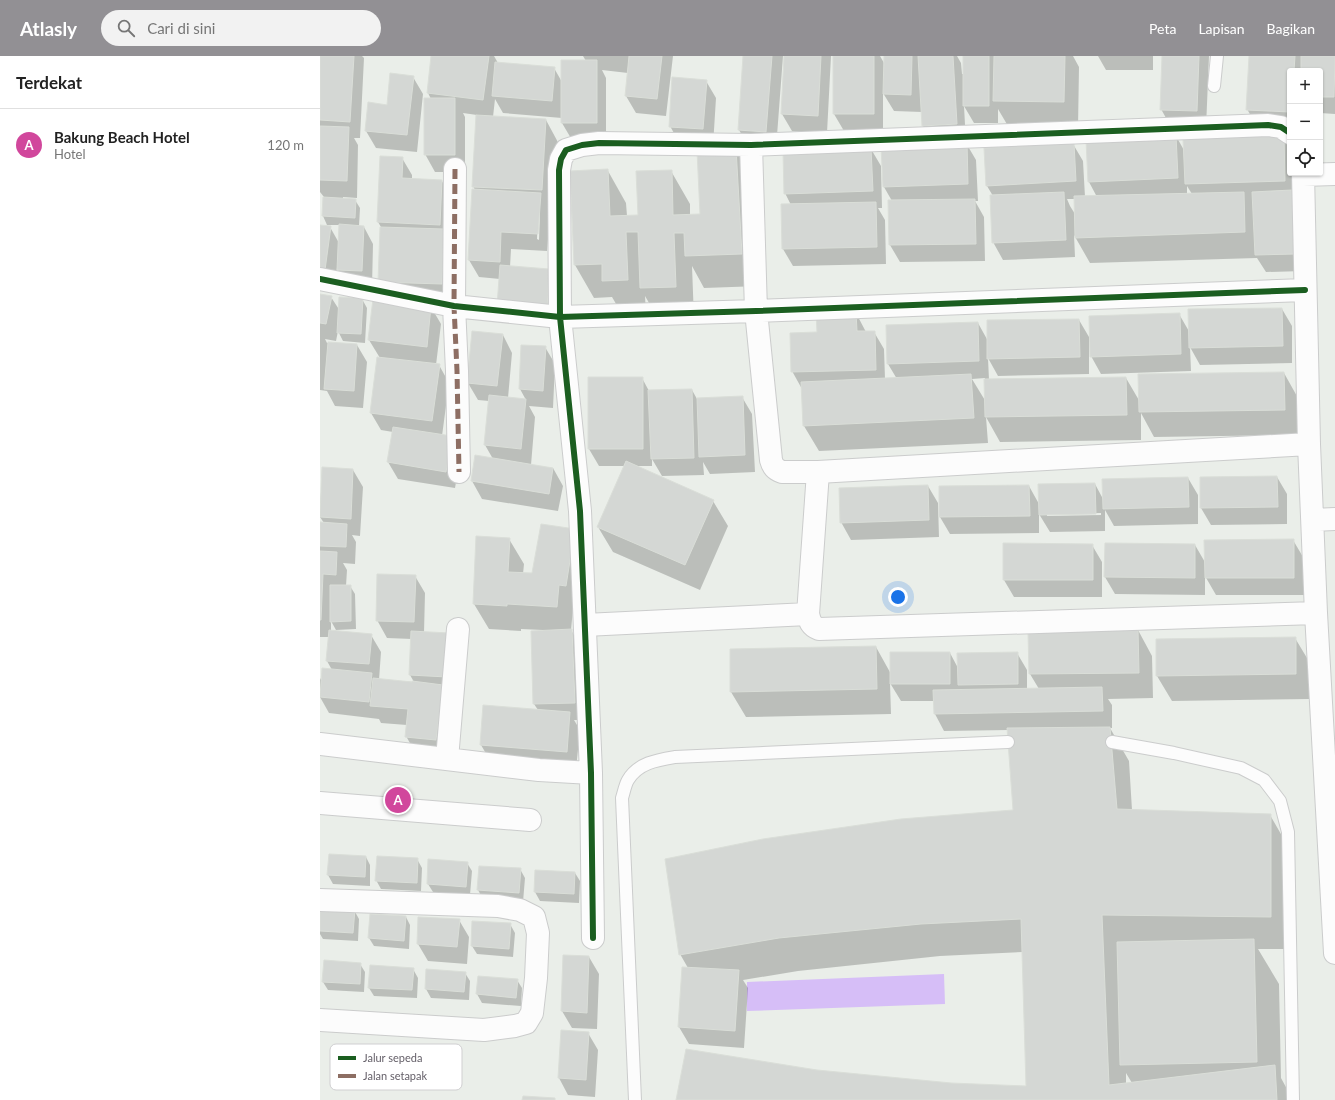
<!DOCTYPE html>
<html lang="id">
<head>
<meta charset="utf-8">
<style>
	body { margin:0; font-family:Lato,sans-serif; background:#f2f2f2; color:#222 }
	.controls { position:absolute; right:12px; top:12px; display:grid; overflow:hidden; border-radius:4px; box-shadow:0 1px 3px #0004 }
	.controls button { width:36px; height:36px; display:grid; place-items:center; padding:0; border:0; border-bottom:1px solid #e0e0e0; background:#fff; color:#222; font:20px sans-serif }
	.you { position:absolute; left:578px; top:541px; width:14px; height:14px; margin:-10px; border:3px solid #fff; border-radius:50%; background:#1a73e8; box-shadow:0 0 0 6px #1a73e833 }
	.badge { display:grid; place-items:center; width:26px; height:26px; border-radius:50%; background:#929094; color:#fff; font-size:13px; font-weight:700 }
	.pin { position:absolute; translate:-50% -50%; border:2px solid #fff; box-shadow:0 1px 4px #0006 }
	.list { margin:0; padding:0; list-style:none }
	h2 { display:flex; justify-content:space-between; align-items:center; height:52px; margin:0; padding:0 16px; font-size:17px }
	h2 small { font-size:13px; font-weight:400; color:#767676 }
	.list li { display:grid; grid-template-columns:26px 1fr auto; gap:12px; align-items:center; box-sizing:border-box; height:72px; padding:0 16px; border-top:1px solid #e0e0e0 }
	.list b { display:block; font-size:15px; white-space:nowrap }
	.list p { margin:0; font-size:13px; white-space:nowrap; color:#767676 }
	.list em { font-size:13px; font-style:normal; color:#767676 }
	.icon { flex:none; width:22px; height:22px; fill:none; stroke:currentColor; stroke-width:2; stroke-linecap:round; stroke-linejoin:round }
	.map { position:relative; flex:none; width:1015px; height:1044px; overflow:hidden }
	header { display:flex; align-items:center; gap:24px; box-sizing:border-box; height:56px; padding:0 20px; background:#929094; color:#fff }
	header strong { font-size:19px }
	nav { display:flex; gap:22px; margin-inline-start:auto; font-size:14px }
	.search { width:280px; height:36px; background:#f2f2f2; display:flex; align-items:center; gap:10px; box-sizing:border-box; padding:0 14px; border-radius:22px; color:#767676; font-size:15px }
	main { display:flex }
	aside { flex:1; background:#fff }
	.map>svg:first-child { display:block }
	.water { fill:#d6bef7 }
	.shadow { fill:#0003; fill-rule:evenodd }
	.building { fill:#d4d7d4; stroke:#daded8 }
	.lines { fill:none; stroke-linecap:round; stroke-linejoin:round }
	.lane-casing { stroke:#cbcccc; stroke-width:14 }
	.street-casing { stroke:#cbcccc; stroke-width:24 }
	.lane { stroke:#fcfcfc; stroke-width:12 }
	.street { stroke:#fcfcfc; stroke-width:22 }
	.quiet { stroke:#8d6e63; stroke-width:5; stroke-dasharray:10 5; stroke-linecap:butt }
	.cycleway-casing { stroke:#fff; stroke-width:8 }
	.cycleway { stroke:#1b5e20; stroke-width:6 }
	.key { fill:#fff; stroke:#d0cfd1; stroke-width:1 }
	.key-label { font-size:11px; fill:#635e67 }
</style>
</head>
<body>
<header>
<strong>Atlasly</strong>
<div class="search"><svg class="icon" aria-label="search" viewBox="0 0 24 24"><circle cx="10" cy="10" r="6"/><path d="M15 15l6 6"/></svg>Cari di sini</div>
<nav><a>Peta</a><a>Lapisan</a><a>Bagikan</a></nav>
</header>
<main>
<aside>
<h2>Terdekat<small></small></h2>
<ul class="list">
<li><span class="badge" style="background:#d1479c">A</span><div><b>Bakung Beach Hotel</b><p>Hotel</p></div><em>120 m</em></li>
</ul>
</aside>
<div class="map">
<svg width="1015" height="1044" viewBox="0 0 1015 1044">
	<rect width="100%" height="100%" fill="#eaeee9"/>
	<path class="water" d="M624,918l1,30 -198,7v-29z"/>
	<path class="shadow" d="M0,0h42l2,2 -4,80h-6l4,7 -1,53 -14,-1v2l12,1 5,8 -1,18 5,1 9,17 -1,43h-24l-11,-19 -2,19 -15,-2v-59l10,1 9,16 1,-18h-13l-4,-9 1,-19 -4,-5z
		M112,0h62l4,7 56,5 8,14 24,-21 -3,-5h90l-7,60 -30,-3 -10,-17 2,-23 -26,-3 4,8v62h-34l-10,-17v-5l-59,-5 -8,-14 -2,18 53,3 14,26 -10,69 -3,36 -36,-2 -1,18 39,3 7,57 -48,-4 -10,-17 2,-27 -21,-2 -10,-17 6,-70 -2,-4 4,-71 -14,-2 2,4v55h-30l-10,-18 6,-55 -3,-6zM218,158h2l-1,26 -2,-1z
		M424,0h39l-7,93 -27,-2 -10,-17z
		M465,0h46l-4,77 -35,-2 -10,-17z
		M514,0h46l4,7 1,-7h33l1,2v-2h38l4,7 1,11h2v-18h109l6,11 -1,61 -70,-2 -10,-17v14h-24l-10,-17 2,37 10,17 2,41h-3l9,16 1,44 -85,1 -10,-17 -1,-44h3l-8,-14 50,-42 -11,-19 -1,-14 -28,-1 -11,-18v38h-39l-10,-17z
		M778,0h55v14h-47z
		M843,0h46l-3,72 -35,-1 -10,-18z
		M930,0h85v58l-15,-1v-42h-30v65h-7l7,12v25h8l6,98 -38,1 -9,-14 -167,5 -16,-28 1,22 -72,3 -10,-18v-46l-6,-10 86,-42 10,17 2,36h12l-8,-15 -2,-41 89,-5 9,16 78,-15 -16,-28zM867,130l5,8h-5zM747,143h8v15l-5,-8z
		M93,21l10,17 -6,58 -41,-4 -10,-17z
		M386,25l10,17 -3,48 -33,-2 -10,-18z
		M415,93l19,33 6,104 -56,2 -12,-22 2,53 -35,1 -14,-24 1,17 -24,1 -10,-17 -18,1 -19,-33 -4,-93 37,-1 18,32 1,13h12l32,-45 19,33v11h11z
		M551,93l10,17 1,42h-4l7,12 1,44 -93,2 -10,-17 -1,-44h9l-6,-12z
		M82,102l10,17v5l30,1 9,18v102l-62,-2 -8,-72 -3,-5z
		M0,239l11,2 9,14 22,-12 5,9 -2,35 -22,-2 -5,-10 -2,10 -11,-2 2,4 30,2 10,17 -4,46 -28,-2 -8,-15 -7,-1z
		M111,251l10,17 -5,41h3l10,18 -7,53 19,18 -6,34 -57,-9 -10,-17 5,-30 -12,-2 -10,-17 7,-55h2l-11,-18z
		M962,253l10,17v37l-92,2 -10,-18 1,24 -90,3 -10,-18 88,-42 11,19z
		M536,257l10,19h8l10,17 1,30h12l-9,-15 90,-41 10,18 91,-21 10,17v37l-91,2 -10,-18 1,22 137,-2 14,24 144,-29 14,25 1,37 -145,2 -13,-24v27l-141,2 -14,-25 2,26 -169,8 -15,-25 -2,-37 -10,-18 26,-38zM665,322l1,24 -14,-23z
		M183,279l9,18 -4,45 18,2 -6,-11 25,-42 10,17 -2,44 -24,-2 6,11 -4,48 22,3 10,18 -5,25 -76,-12 -10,-18 4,-25 17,3 -8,-14 4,-44 -11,-1 -10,-17z
		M322,322l7,13 43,-1 5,9 45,-2 10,17 3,58 -45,2 -7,-12 1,13 -42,1 -10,-17v7h-18l79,35 15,25 -28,64 -87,-38 -15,-25 27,-61h-26l-10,-17z
		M2,412l31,2 10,17 -3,49 -8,-1 4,7 -1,22 -12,-1 4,7 -1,16h4l5,8 1,35 -20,1 -5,-9v11l40,3 10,17 -2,28 35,2 -4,-7 2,-36 -25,-1 -10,-18 38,-44 10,17 -1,40 24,1 -3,123 -29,-3 -10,-18 1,-11 -26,-2 -2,-4 -50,-6 -9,-16v-19l1,2 11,-10 -5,-9 2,-24h-9v-114h4l-4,-6z
		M957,421l10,17v30l-76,1 -10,-17z
		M868,422l10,17v29l-84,2 -9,-16v21l-55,1 -11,-18v19l-89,1 -10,-17 89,-31 10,18 56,-20 8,15zM781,457v2l-54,1v-2z
		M608,430l10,17 1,34 -88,3 -10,-18z
		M254,474l6,81 -7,-2 -2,21 11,18 2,72h-10l6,10 -4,39 -85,-7 -10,-17 57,-35 -4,-6 9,-74 -22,-1v2l-32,-2 -15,-25 35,-65 15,25 -1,10h10z
		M973,484l10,17 1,38h-88l-11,-19v19l-90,-1 -10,-17 90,-32 11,19z
		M772,489l10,17v35h-88l-10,-17z
		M818,574l14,26 1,42 -45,1 4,6v23h-2l19,33 3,49 138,5 19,33v101h-31l21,35 2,94 12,22h-616l140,-29 134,13 76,3 -4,-135 -83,4 -142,15 -55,9 5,8 -4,60 -55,-4 -10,-17 9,-59 -8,-14 334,-143 -5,-81 -65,1 -9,-17 -1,-13h-33l-11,-18 1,31 -145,3 -15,-25v-42l145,-3 15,27 59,-21 8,15 59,-15 10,17v20l12,-1 -9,-15 -1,-42zM806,1017l6,10 -6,1z
		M975,582l15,25v36l-138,2 -15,-25v-36z
		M10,799l36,2 4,8v21l-37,-2 -5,-9z
		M97,803l5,9 -1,23 -40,-2 -5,-9z
		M147,807l5,8 -2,24 -37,-3 -5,-8z
		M159,811l41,2 5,9 -2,24 -40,-3 -5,-9z
		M216,815l39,2 5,8 -1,22 -39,-2 -5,-9z
		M0,852l34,2 5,9 -1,22 -35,-2 -3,-5z
		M86,861l4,8 -1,24 -35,-3 -5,-8z
		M139,864l10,17 -2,27 -39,-3 -10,-17z
		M190,868l5,9 -2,24 -36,-3 -5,-8z
		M244,900l25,1 10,17 -2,55 -25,-1 -10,-17z
		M40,908l5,8 -1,20 -36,-2 -5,-8z
		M93,913l5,9 -1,20 -43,-2 -5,-8z
		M145,917l5,8 -1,19 -38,-2 -5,-9z
		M159,921l38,3 5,8 -1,18 -39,-3 -5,-9z
		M268,977l10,17 -3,47 -27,-2 -9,-17z"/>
	<path class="building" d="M0,0h34l-4,66 -30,-2z
		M111,0h58l-6,44 -56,-7z
		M309,0h33l-5,43 -32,-3z
		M423,0h29l-6,76 -28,-2z
		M464,0h37l-3,60 -37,-2z
		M513,0h41v58h-41z
		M564,0h28l-1,39 -28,-1z
		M598,0h35l4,68 -35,2z
		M643,0h26v50h-26z
		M674,0h71l-1,46 -71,-1z
		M842,0h37l-2,55 -37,-1z
		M929,0h46l-1,15h-4v41l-44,-2z
		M981,0h34l-1,41h-14v-26h-19z
		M241,4h36v63h-36z
		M175,6l60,5 -3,34 -60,-5z
		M70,17l24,3 -7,59 -42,-4 3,-29 19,3z
		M352,21l35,3 -4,49 -34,-2z
		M104,42h31v57h-31z
		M156,59l70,4 -4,71 -70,-3z
		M0,70l29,1 -2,54 -27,-1z
		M856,79l2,43 -90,4 -2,-42z
		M964,79l1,46 -100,3 -2,-45z
		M647,86l1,42 -85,3 -2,-41z
		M754,87l2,38 -90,5 -2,-38z
		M416,92l6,106 -57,2 -1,-23h-10l2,54 -36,1 -2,-56h-12l2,48 -26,1v-17l-28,1 -4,-94 38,-2 2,47 28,-1 -2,-44 36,-1 1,45 27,-1 -3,-64z
		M551,92l2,43 -89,3 -1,-44z
		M60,100l23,1 -1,21 40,2 -2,45 -63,-3z
		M152,133l69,4 -3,41 -37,-2 -1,30 -32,-2z
		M972,134l3,64 -40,1 -3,-63z
		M744,136l2,48 -74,3 -2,-48z
		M924,136l1,40 -170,6 -1,-42z
		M3,141l33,2 -1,19 -33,-2z
		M655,143l1,45 -87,1 -1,-45z
		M556,146l1,45 -95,2 -1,-45z
		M19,168l25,2 -2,45 -25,-1z
		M0,169l11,1 -6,44 -5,-1z
		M60,171l64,2 -2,55 -64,-2z
		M180,209l49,4 -2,41 -50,-4z
		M0,238l12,2 -6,28 -6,-1z
		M19,241l24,1 -2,36 -24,-1z
		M53,243l58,7 -4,41 -59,-7z
		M962,252l1,38 -94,2 -1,-39z
		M536,256l1,19h18l1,39 -85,2 -1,-39 27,-1 -1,-19z
		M860,257l1,41 -91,3 -1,-41z
		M759,263l1,38 -93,2v-39z
		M658,266l1,39 -92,3 -1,-39z
		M152,275l31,3 -6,52 -30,-3z
		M8,286l29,2 -3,47 -30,-2z
		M201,289l25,1 -3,45 -24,-2z
		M57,301l63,7 -8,57 -62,-8z
		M964,316l1,38 -146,2 -1,-38z
		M651,318l3,44 -171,8 -2,-44z
		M268,321h55v72h-55z
		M806,321l1,38 -142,2 -1,-38z
		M372,333l2,69 -43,1 -3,-69z
		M169,339l37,4 -5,50 -37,-4z
		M423,340l2,59 -46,2 -2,-59z
		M73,371l59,9 -6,36 -59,-10z
		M155,399l78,13 -4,26 -78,-13z
		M306,405l88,39 -29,65 -88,-38z
		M2,411l31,2 -2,50 -31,-2z
		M957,420l1,31 -78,1v-31z
		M868,421l1,30 -86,2 -1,-30z
		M775,427l1,31 -57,1 -1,-31z
		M608,429l1,35 -89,3 -1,-35z
		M709,429l1,31 -91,1v-31z
		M0,466l27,2 -1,23 -26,-1z
		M221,468l34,5 -9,57 -7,-1 -2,22 -50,-3v2l-34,-2 3,-68 34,2 -2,34 24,1z
		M974,483v39h-89l-1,-38z
		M683,487l90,1v36h-90z
		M785,487l90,1v34l-91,-1z
		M0,495l17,1 -1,23 -13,-1 -2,46h-1z
		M57,518l39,1 -2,47 -38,-1z
		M10,529h21v36l-21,1z
		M252,573l3,74 -42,1 -2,-73z
		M818,573l1,44 -110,1 -1,-43z
		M9,574l43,4 -3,30 -43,-3z
		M91,575l38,2 -2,44 -38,-2z
		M976,581v37l-140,2v-37z
		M556,590l1,43 -147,3v-43z
		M570,596h60v32h-60z
		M698,596v32l-60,1 -1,-32z
		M2,612l50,5 -3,29 -49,-5z
		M53,622l39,4v-1l31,4 -7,55 -31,-3 3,-28 -38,-3z
		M782,631l1,24 -169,3 -1,-24z
		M163,649l87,7 -3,40 -87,-7z
		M790,671l7,82 154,5v103l-169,-2 7,170 166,-20 2,35h-601l10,-51 131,21 134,13 75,3 -5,-167 -100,5 -142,14 -100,17 -14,-96 98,-20 138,-20 112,-9 -6,-82z
		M9,798l37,2 -1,21 -38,-2z
		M57,800l41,2 -1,25 -42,-2z
		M108,803l40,3 -2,25 -39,-3z
		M159,810l42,2 -2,25 -42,-3z
		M215,814l40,2 -1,22 -40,-2z
		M0,851l35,2 -2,24 -33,-2z
		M50,858l36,2 -2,25 -36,-3z
		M98,861l42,2 -3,28 -40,-3z
		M152,865l39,2 -2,26 -38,-3z
		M934,883l3,123 -137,3 -3,-123z
		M243,899l26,1 -2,57 -26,-2z
		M4,904l37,3 -1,21 -38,-2z
		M50,909l44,3 -2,22 -44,-2z
		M362,911l57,3 -4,61 -57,-4z
		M106,913l40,3 -2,20 -39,-3z
		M158,920l40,3 -2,19 -40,-4z
		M241,974l28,2 -3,48 -28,-2z
		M203,1040l32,2v2h-33z"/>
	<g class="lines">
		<defs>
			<path id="lane" d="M894,30l3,-30
				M792,686l62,11 67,15 23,12 16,21 8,31 5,268
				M315,1044l-13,-302c2,-6 3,-13 6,-18 10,-17 29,-20 47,-23l333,-15"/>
			<path id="street" d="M431,89l5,166 15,149c2,7 4,9 11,12h36l491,-28
				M135,113l-1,137 3,65 2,101
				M983,117l6,271 7,169 19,340
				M983,119l32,-1
				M0,223l134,27 106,11 196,-6 549,-21
				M498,416l-10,142c2,8 3,12 11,15l497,-16
				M993,464l22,-1
				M265,569l223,-11
				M0,688l219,26 52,3
				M127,703l11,-130
				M0,747l210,17
				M0,844l178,6 22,4 14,7 4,16 -2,45 -4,35 -6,10 -11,3 -31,4 -164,-10
				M273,882l-2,-165 -11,-262 -20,-194 -1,-147 2,-11 5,-9 16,-5 17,-2 152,2 517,-20 13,2 9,6"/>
		</defs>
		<use href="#lane" class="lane-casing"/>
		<use href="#street" class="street-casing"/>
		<use href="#lane" class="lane"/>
		<use href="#street" class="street"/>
		<path class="quiet" d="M135,113l-1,137 3,65 2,101"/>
		<defs>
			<path id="cycleway" d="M0,223l134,27 106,11 196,-6 549,-21
				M273,882l-2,-165 -11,-262 -20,-194 -1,-147 2,-11 5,-9 16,-5 17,-2 152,2 517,-20 13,2 9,6"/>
		</defs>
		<use href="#cycleway" class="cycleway-casing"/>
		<use href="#cycleway" class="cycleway"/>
	</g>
	<rect x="10" y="988" width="132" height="46" rx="6" class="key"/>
	<rect x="18" y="1000" width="18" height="4" fill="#1b5e20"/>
	<rect x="18" y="1018" width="18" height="4" fill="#8d6e63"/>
	<g class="key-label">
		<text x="43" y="1006">Jalur sepeda</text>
		<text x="43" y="1024">Jalan setapak</text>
	</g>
</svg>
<div class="controls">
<button>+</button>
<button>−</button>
<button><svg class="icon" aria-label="locate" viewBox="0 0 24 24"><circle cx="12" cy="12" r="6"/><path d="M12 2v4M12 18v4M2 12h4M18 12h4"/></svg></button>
</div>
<div class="you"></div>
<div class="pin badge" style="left:78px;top:744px;background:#d1479c">A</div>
</div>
</main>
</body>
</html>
